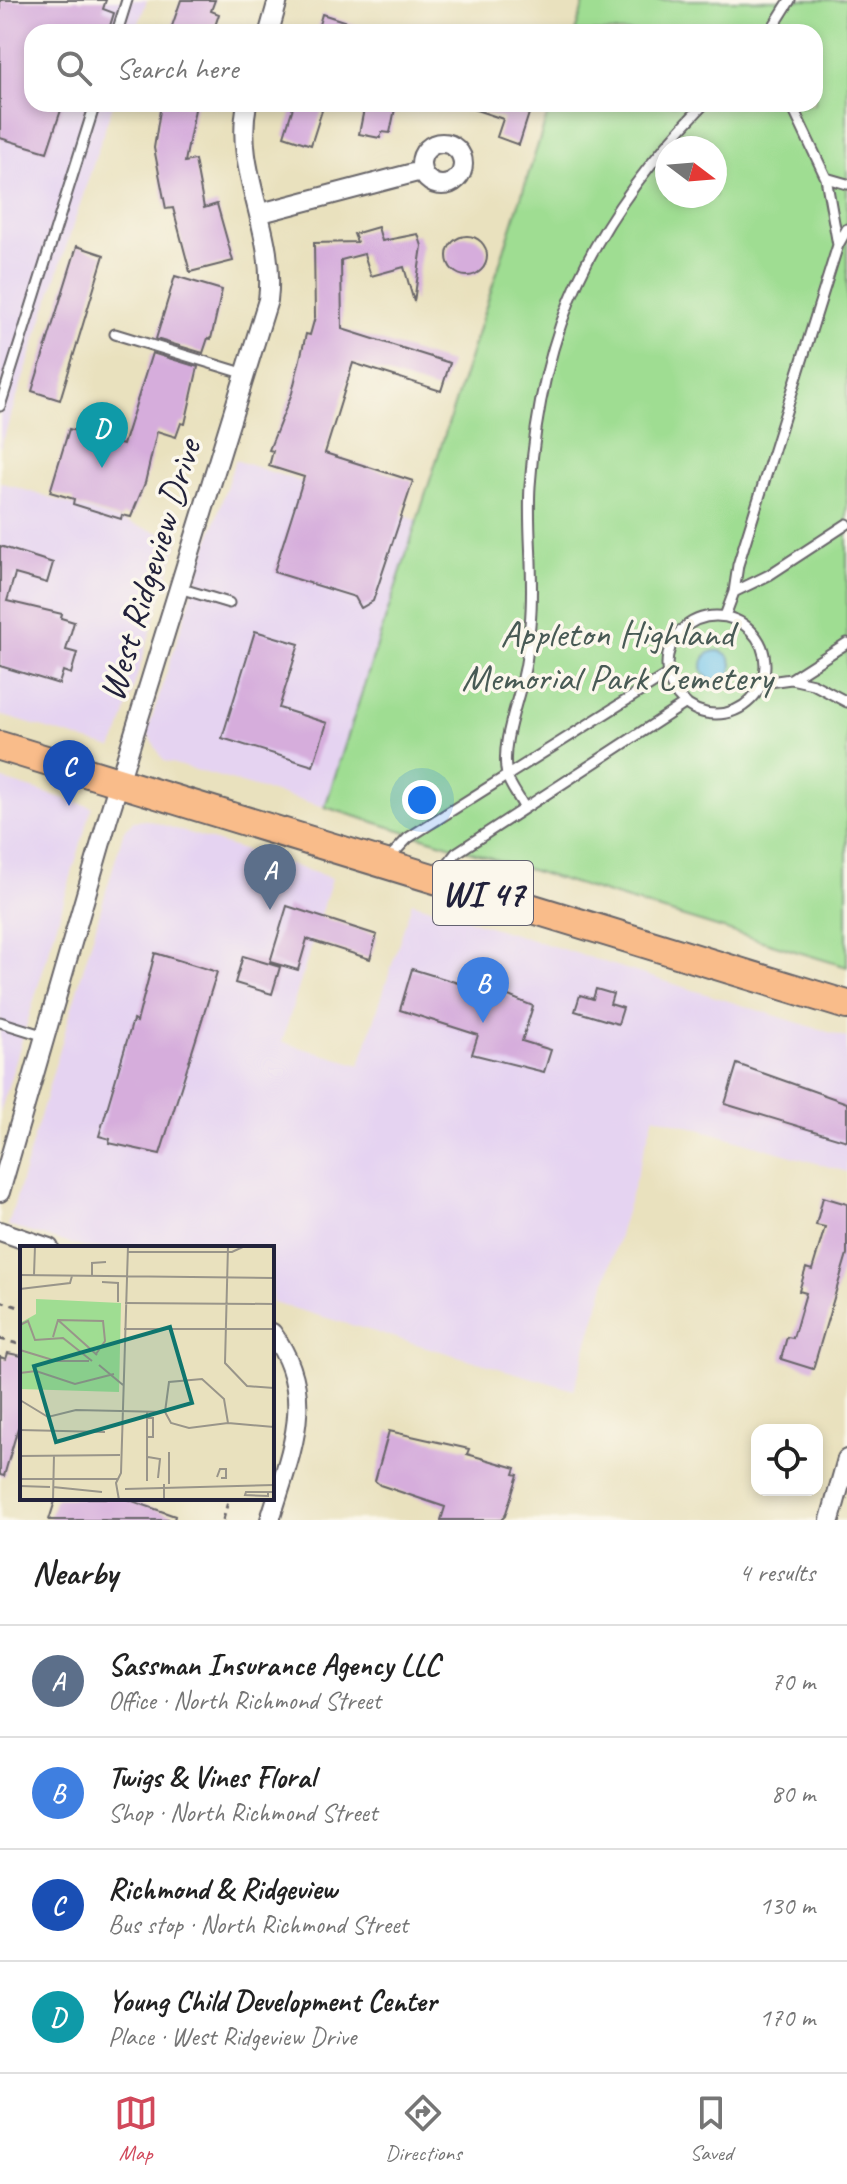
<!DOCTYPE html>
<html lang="en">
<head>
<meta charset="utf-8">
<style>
	body { margin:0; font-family:Caveat,sans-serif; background:#f2f2f2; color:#222 }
	.controls { position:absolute; right:24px; bottom:24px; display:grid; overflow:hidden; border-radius:16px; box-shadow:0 4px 12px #0003 }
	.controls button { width:72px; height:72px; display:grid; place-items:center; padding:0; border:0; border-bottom:2px solid #e0e0e0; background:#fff; color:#222; font:40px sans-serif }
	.compass { position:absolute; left:655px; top:136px; width:72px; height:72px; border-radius:50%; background:#fff; box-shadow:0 4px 12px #0003; rotate:106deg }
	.you { position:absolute; left:422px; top:800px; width:28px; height:28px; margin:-20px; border:6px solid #fff; border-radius:50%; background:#1a73e8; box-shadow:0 0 0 12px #1a73e833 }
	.badge { display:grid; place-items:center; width:52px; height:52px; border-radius:50%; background:#d1495b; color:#fff; font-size:26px; font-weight:700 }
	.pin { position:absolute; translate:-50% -66px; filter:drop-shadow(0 2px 4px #0008) }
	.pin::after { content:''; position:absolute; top:42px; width:28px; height:24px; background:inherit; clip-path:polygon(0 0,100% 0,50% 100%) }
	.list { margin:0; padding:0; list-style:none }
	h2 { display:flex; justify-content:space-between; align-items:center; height:104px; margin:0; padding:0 32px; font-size:34px }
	h2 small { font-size:26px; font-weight:400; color:#767676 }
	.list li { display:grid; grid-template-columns:52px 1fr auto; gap:24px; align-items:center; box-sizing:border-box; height:112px; padding:0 32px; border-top:2px solid #e0e0e0 }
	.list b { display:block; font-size:30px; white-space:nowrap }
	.list p { margin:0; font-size:26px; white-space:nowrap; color:#767676 }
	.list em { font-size:26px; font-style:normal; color:#767676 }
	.icon { flex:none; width:44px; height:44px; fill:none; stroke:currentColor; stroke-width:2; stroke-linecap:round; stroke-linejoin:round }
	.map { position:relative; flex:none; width:847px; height:1520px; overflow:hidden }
	.search { position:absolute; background:#fff; box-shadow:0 4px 12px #0003; left:24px; right:24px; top:24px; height:88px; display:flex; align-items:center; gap:20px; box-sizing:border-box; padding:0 28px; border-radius:24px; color:#767676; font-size:30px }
	.sheet { height:552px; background:#fff }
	nav { display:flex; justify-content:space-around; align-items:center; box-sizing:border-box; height:112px; border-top:2px solid #e0e0e0; background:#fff; font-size:22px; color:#767676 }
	nav a { display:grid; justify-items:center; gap:4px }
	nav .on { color:#d1495b }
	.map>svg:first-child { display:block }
	.built { fill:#e5d3f1 }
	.green { fill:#9fdd92; stroke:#608066; stroke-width:2; fill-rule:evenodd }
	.water { fill:#6dc3ea; stroke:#487292; stroke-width:2 }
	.building { fill:#d6addc }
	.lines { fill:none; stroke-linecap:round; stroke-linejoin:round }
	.service-casing { stroke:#686569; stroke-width:13 }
	.minor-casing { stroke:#686569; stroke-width:22 }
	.primary-casing { stroke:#686569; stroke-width:32 }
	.path { stroke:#686569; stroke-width:3; stroke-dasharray:6 6; stroke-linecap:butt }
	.service { stroke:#fff; stroke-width:9 }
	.minor { stroke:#fff; stroke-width:18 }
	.primary { stroke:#f9bc8a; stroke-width:28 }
	.labels { text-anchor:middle; stroke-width:7; stroke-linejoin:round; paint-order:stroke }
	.shield { fill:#fbf7ec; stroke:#636270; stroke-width:2 }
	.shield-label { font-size:36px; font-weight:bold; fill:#22223b }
	.street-label { font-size:38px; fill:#22223b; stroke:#fbf7ec }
	.park-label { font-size:38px; fill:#485a55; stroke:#fbf7ec }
	.inset-road { fill:none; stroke:#99958a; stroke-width:2 }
	.view { fill:#0f766e; fill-opacity:0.15; stroke:#0f766e; stroke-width:4 }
	.inset-edge { fill:none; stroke:#22223b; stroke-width:4 }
</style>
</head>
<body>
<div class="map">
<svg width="847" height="1520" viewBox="0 0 847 1520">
	<rect width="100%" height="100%" fill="#fbf7ec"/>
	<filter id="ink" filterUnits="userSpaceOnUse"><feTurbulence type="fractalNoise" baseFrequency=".0125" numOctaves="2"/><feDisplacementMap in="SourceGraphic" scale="16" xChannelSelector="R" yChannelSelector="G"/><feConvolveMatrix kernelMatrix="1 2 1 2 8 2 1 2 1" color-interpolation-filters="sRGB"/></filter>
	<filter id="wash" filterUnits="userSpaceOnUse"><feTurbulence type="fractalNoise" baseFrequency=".006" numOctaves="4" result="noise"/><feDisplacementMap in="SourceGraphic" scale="32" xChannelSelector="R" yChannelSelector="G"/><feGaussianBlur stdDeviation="1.8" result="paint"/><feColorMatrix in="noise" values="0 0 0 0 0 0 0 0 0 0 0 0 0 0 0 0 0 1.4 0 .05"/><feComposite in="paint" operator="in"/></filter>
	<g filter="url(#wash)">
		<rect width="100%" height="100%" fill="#e9e1be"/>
		<path class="built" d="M0,0h147l-11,32h-104v72h81l-113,345z
			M235,460l182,60 -92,287 -161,-46 -17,-28z
			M0,482l179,57 -59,193 -8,16 -112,-33z
			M0,779l92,28 -92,306z
			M147,820l185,58 -50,164 78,23 52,-163 435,136v134l-193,-56 -80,274 -302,-88v-54h-187l-77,-22 116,-396 9,-9z"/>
		<path class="green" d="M585,0h262v967l-522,-160 226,-703h264v-72h-240zM667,148h48v48h-48z"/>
		<path class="water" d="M702 666a15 15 0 1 1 30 0a15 15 0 1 1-30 0Z"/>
		<g id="blocks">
			<path class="building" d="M0,0h106l-3,9 11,4 -6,19h-76v72h31l-16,48 -47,-14z
				M181,0h34l-4,11 8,3 -6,18h-43z
				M322,14l46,15 -1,3h-50z
				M161,104h35l-11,58 10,-2 9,48 13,-4 16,57 -43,11 -17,-64 -7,1 -12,-61z
				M294,104h30l-13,41 -27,-9z
				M365,104h31l-6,29 -8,-1 -2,6 -21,-4z
				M467,104h65l-13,41 -22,-8 6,-18 -36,-12z
				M378,227l4,14 36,-7 4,12 -8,56 -10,-35 -33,9 -7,-22 -23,6 1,69 108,34 -9,28 -88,-28 -28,90 88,28 -40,120 -12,7 -6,-11 -81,-25 30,-95 -35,-11 4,-15 -4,-1 23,-57 14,-59 4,1 5,-18 -1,-74 43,-1 -3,-8z
				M447 256a20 20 0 1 1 40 0a20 20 0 1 1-40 0Z
				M77,246l27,9 -44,145 -28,-9z
				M175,276l47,14 -11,49 -3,-1 -5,15 -47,-14z
				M152,353l46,14 -13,57 -4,-1 -5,14 -19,-6 -12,52 -14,34 -9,-2 -1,4 -48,-15 1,-5 -24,-7 19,-63 54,16z
				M0,546l53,17 -6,20 -32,-9 -8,27 55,13 -1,4 13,4 -8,28 11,3 -6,21 -8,-3 -4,13 -59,-18z
				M255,631l44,13 -20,64 48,15 -14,43 -91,-28z
				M287,906l90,29 -7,24 -63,-20 -9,31 -28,-8z
				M155,953l62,19 -57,182 -51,-11 1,-4 -11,-3 34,-116 4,2z
				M243,956l37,11 -8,27 -37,-11z
				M412,969l79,24 3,-3 39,16 -11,35 29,9 -7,22 -72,-18 6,-19 -78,-25z
				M596,989l17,5 -3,10 13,4 -5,16 -43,-13 5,-16 13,4z
				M737,1064l110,39v38l-122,-37z
				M823,1197l24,7v50l-34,115 -32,-10 6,-22 6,1 13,-45 -7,-2 7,-23 6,2 13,-43 -9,-2z
				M8,1353l14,3v73l-4,-1 -14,48 -4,-1v-118l6,2z
				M389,1431l80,18 -2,5 49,14 -2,6 4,1 -13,41 -4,4h-60l4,-13 -65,-22 -5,-4z
				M56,1498h68l51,18 -1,4h-125z"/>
		</g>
	</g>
	<g filter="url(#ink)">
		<use href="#blocks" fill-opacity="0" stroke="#686569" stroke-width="2"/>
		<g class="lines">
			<defs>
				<path id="service" d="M117,32l10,-32
					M770,32l20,-32
					M791,104l35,74 12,67
					M826,178l21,6
					M115,334l131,40
					M0,406l95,-302
					M179,588l50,15
					M734,592l4,-27 100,-320 9,-16
					M667 665a49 49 0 1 1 98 0a49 49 0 1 1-98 0Z
					M725,616l9,-24 35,-17 78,-51
					M791,679l22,5 34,18
					M762,683l29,-4 56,-36
					M524,807c-5,-10 -15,-22 -17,-32 -7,-31 11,-72 17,-102 4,-15 4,-32 6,-48 5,-47 -3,-93 0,-139 11,-161 63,-267 174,-382
					M388,859l20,-21 260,-164
					M438,876l18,-23 230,-150
					M0,1022l45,14"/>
				<path id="minor" d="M269,32l9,-32
					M421 164a21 21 0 1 1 42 0a21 21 0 1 1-42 0Z
					M261,213l160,-42
					M0,1192l108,-374 160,-518c9,-68 -35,-130 -21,-196
					M0,1231l49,17
					M270,1520c20,-67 49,-124 2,-187
					M830,1520l17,-61"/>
				<path id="primary" d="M0,746l847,259"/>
			</defs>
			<use href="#service" class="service-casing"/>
			<use href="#minor" class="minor-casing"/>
			<use href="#primary" class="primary-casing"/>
			<path class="path" d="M0,1301l22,7
				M0,1339l22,6
				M223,1520l6,-22"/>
			<use href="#service" class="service"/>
			<use href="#minor" class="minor"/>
			<use href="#primary" class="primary"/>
		</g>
	</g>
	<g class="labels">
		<rect class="shield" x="433" y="861" width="100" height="64" rx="6"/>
		<g class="shield-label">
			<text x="483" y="906">WI 47</text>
		</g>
		<g class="street-label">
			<text transform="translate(149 570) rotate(-73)" y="13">West Ridgeview Drive</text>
		</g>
		<g class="park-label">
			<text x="617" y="646">Appleton Highland<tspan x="617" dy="44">Memorial Park Cemetery</tspan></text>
		</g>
	</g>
	<g transform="translate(20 1246)">
		<rect width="254" height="254" fill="#e9e1be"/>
		<path d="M16,53l85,4 -2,89 -99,-3v-66l16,-9z" fill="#9fdd92"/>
		<path class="inset-road" d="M208,0l-3,117 22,23 27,2M108,6h104l13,-6M0,29l254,3M14,29l1,-29M72,31v-14l14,-1M82,36l16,1v19M0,43l50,-6 2,-7M105,57l149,1M38,74l39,35M0,79l8,-4 7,19 28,-2 29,23M104,83h150M33,91l5,-17 45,1 2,20 -9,13M0,104l36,11h33M79,119l24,20M0,127l16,-2 39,13 39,-10M0,154l28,17 28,-7 89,2M127,165v70M145,166l4,-30 33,-3 22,20 4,24M145,166l6,11 18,5 39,-5M208,177l46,4M0,184l85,2M127,191h6v-19h-6M149,206v32M0,210l100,-1M128,211l12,2 -2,19M197,231l3,-8h6v9h-5M0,233h98M0,240l30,1M33,241l49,5M105,243l149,-4M248,246v4l-23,-1 1,-3h28M33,254l1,-45M99,254l-3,-17 5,-10 7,-227M134,254h10v-16"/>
		<path class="view" d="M150,81l22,76 -136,39 -22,-76z"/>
		<rect width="254" height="254" class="inset-edge"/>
	</g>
</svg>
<div class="controls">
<button><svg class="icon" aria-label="locate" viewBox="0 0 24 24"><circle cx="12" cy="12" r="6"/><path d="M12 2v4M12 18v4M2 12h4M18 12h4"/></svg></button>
</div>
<svg class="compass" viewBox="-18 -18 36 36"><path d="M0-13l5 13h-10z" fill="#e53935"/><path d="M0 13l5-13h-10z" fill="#767676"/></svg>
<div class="you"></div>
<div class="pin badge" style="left:270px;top:910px;background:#5c6f8a">A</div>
<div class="pin badge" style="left:483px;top:1023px;background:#3f7fe0">B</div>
<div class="pin badge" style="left:69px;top:806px;background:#1a4fb4">C</div>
<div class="pin badge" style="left:102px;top:468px;background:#0f9aa8">D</div>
<div class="search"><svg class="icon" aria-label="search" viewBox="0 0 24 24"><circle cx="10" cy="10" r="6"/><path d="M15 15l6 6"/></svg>Search here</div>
</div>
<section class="sheet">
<h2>Nearby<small>4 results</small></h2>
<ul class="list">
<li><span class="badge" style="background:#5c6f8a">A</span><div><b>Sassman Insurance Agency LLC</b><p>Office · North Richmond Street</p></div><em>70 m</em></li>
<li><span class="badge" style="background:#3f7fe0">B</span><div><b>Twigs &amp; Vines Floral</b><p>Shop · North Richmond Street</p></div><em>80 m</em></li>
<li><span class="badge" style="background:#1a4fb4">C</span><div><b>Richmond &amp; Ridgeview</b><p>Bus stop · North Richmond Street</p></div><em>130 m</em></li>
<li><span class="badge" style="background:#0f9aa8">D</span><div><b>Young Child Development Center</b><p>Place · West Ridgeview Drive</p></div><em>170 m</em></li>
</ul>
</section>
<nav>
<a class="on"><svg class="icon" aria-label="map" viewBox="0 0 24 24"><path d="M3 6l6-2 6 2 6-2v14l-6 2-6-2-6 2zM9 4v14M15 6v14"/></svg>Map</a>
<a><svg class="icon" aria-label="directions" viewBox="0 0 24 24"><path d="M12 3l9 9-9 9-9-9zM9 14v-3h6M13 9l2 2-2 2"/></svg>Directions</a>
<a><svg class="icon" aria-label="saved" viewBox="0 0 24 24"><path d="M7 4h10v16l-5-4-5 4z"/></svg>Saved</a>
</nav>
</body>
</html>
